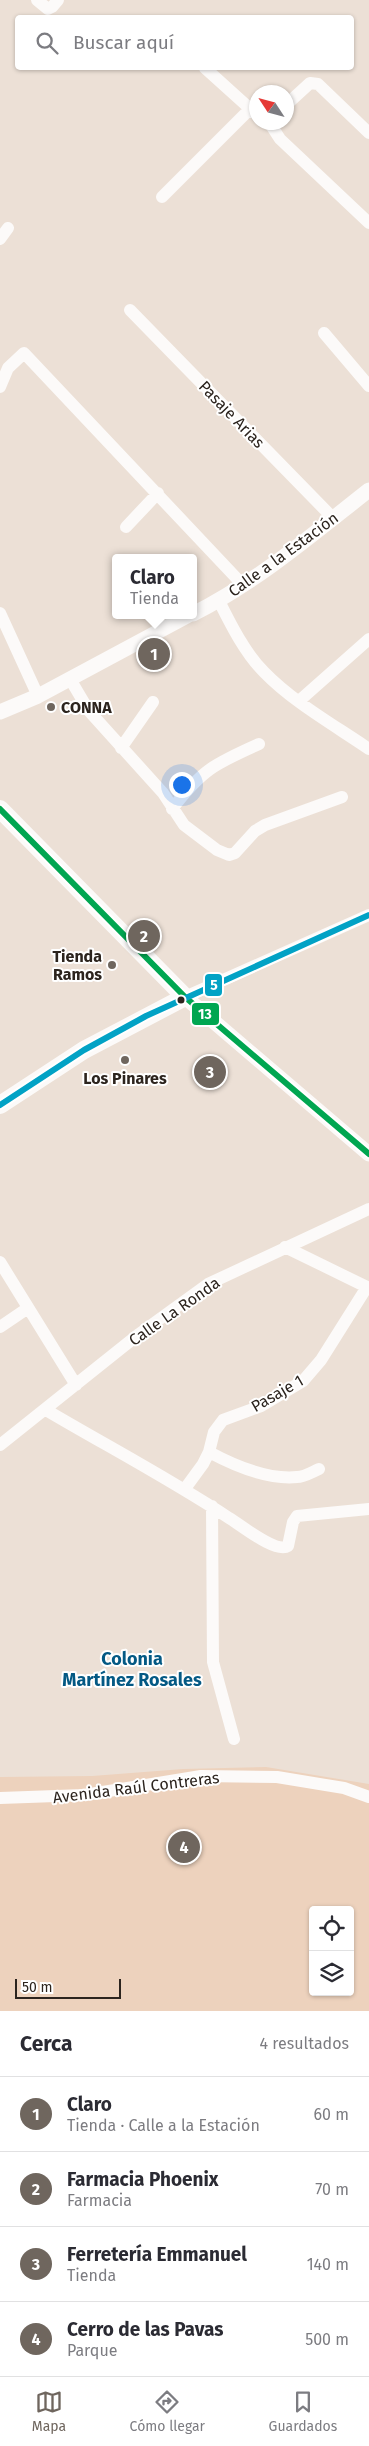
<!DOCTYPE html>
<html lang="es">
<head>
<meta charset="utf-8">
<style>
	body { margin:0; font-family:"Fira Sans",sans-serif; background:#f7f7f7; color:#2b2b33 }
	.controls { position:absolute; right:15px; bottom:15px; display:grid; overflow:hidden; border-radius:5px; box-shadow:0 1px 4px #0004 }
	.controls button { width:45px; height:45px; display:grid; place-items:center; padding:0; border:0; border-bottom:1px solid #e1e1e2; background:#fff; color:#2b2b33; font:25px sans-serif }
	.compass { position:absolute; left:249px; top:85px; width:45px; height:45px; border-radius:50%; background:#fff; box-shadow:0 1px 4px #0004; rotate:306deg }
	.scale { position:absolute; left:15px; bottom:12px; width:106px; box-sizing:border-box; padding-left:5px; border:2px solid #2c241e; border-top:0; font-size:14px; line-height:18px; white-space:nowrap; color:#2c241e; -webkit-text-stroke:4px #fff; paint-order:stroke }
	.you { position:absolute; left:181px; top:784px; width:18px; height:18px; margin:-12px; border:4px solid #fff; border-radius:50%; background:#1a73e8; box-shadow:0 0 0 8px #1a73e833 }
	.badge { display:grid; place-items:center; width:32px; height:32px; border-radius:50%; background:#6f665e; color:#fff; font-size:16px; font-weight:700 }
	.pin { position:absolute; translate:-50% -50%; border:2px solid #fff; box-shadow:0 1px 5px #0006 }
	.popup { position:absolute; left:112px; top:554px; width:85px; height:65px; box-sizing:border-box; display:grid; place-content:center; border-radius:5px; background:#fff; filter:drop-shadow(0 1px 4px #0005); font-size:16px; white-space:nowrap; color:#7c7c81 }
	.popup b { font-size:19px; color:#2b2b33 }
	.popup::after { content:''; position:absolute; left:50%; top:100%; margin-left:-10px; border:10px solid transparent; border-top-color:#fff }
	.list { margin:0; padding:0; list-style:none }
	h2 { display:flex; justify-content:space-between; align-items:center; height:65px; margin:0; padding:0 20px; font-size:21px }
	h2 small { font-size:16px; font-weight:400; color:#7c7c81 }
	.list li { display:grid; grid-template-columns:32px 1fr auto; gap:15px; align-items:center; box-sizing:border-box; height:75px; padding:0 20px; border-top:1px solid #e1e1e2 }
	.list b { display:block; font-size:19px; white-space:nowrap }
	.list p { margin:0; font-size:16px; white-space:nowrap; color:#7c7c81 }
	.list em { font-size:16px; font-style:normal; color:#7c7c81 }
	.icon { flex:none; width:28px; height:28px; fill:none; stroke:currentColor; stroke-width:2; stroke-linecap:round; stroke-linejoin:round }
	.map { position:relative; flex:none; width:369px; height:2011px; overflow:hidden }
	.search { position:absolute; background:#fff; box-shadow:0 1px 4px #0004; left:15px; right:15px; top:15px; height:55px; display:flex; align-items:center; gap:12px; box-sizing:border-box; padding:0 18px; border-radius:5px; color:#7c7c81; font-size:19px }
	.sheet { height:365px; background:#fff }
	nav { display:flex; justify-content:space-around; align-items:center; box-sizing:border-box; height:70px; border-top:1px solid #e1e1e2; background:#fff; font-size:14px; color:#7c7c81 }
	nav a { display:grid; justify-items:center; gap:2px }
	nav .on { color:#6f665e }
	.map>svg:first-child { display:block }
	.green { fill:#edd2bd; fill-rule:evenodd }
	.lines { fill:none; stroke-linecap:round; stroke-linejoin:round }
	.minor { stroke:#fcfaf9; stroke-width:12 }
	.tertiary { stroke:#fcfaf9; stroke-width:15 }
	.secondary { stroke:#fcfaf9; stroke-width:18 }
	.bus-1-casing { stroke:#fff; stroke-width:10 }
	.bus-2-casing { stroke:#fff; stroke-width:10 }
	.bus-1 { stroke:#00a651; stroke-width:6 }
	.bus-2 { stroke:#02a2c5; stroke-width:6 }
	.poi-dot { fill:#6f665e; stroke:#fff; stroke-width:2 }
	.bus-dot { fill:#2c241e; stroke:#fff; stroke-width:2 }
	.labels { text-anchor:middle; stroke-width:4; stroke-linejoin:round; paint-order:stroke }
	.street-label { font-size:16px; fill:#2c241e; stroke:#fff }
	.poi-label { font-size:16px; font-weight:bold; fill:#2c241e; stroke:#fff; text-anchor:start }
	.neighbourhood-label { font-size:18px; font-weight:bold; fill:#045984; stroke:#fff }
	.line-badge { stroke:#fff; stroke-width:2 }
	.badge-label { font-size:14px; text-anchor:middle; font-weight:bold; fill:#fff }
</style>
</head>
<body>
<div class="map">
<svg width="369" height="2011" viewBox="0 0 369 2011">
	<rect width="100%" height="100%" fill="#ece0d6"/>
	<path class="green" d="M266,1767l103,17v227h-369v-234l92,-1 91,-7zM313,1910h37v82h-37z"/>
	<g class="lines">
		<path class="minor" d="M37,0l11,9 4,-2 6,-7
			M205,68l51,46
			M286,105l24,-22 8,1 51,49
			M269,122l11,17 89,84
			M162,197l89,-89
			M0,239l8,-11
			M130,310l203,208
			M324,333l45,53
			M0,387l8,-19 16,-15 218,231
			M126,527l32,-34
			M219,601c12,24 26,52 45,71 29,30 70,53 105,77
			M0,613l38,83
			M70,679l19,32 74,82 21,32 33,25 12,5 6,-2 20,-22 10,-6 77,-28
			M299,701l70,-62
			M121,748l32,-46
			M172,809c30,-39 42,-45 87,-65
			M185,997l184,-82
			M285,1247l84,41
			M0,1262l76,123
			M0,1327l28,-19
			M46,1410c61,36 124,69 183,108 12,7 47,36 59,28l5,-24 4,-6 72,-7
			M0,1445l139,-111 69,-50 161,-75
			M209,1452c26,14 58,28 88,25 7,0 15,-5 22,-8
			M184,1490l19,-26 6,-12 5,-20 9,-12 38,-14 42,-25 18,-21 46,-73
			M212,1506l1,156 21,77
			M0,1798l84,-3 117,-19 76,1 67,11 25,9"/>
		<path class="tertiary" d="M193,614c64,-32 120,-80 176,-124
			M0,712l38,-16 151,-81
			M185,997l184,157"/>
		<path class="secondary" d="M0,809l185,188 -101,53 -84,55"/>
		<defs>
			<path id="bus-1" d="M0,809l185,188 184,157"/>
			<path id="bus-2" d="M0,1105l84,-55 62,-34 223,-101"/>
		</defs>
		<use href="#bus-1" class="bus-1-casing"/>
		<use href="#bus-2" class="bus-2-casing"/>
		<use href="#bus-1" class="bus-1"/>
		<use href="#bus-2" class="bus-2"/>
	</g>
	<g class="poi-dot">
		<circle cx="51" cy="707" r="5"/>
		<circle cx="112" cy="965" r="5"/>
		<circle cx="125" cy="1060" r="5"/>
	</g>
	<circle class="bus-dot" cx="181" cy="1000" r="4.5"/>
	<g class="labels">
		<g class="street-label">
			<text transform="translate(232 414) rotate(46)" y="6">Pasaje Arias</text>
			<text transform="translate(283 554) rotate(-36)" y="6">Calle a la Estación</text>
			<text transform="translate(174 1311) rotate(-35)" y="6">Calle La Ronda</text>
			<text transform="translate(277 1393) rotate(-30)" y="6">Pasaje 1</text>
			<text transform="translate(136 1787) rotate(-7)" y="6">Avenida Raúl Contreras</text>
		</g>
		<g class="poi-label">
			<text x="61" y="713">CONNA</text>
			<text x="102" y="962" text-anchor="end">Tienda<tspan x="102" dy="18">Ramos</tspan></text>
			<text x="125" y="1084" text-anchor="middle">Los Pinares</text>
		</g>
		<g class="neighbourhood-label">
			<text x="132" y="1665">Colonia<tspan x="132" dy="21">Martínez Rosales</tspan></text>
		</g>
	</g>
	<g class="line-badge">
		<rect x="204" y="973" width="19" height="24" rx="5" fill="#02a2c5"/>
		<rect x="191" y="1002" width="29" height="24" rx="5" fill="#00a651"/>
	</g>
	<g class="badge-label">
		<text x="214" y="990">5</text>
		<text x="205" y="1019">13</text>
	</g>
</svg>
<div class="controls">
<button><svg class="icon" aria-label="locate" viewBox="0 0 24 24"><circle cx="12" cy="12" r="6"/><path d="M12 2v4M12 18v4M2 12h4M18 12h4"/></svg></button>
<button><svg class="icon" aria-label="layers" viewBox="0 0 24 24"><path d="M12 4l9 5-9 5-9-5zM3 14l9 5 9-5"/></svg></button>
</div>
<svg class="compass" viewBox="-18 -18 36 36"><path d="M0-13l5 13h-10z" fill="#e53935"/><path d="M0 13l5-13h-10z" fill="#7c7c81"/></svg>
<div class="scale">50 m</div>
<div class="you"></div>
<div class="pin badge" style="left:154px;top:654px">1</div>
<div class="popup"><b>Claro</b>Tienda</div>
<div class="pin badge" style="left:144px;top:936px">2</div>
<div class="pin badge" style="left:210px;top:1072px">3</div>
<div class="pin badge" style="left:184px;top:1847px">4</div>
<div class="search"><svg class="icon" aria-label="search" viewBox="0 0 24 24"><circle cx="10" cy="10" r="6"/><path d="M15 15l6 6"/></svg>Buscar aquí</div>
</div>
<section class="sheet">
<h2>Cerca<small>4 resultados</small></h2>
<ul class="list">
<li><span class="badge">1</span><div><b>Claro</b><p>Tienda · Calle a la Estación</p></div><em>60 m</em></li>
<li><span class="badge">2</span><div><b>Farmacia Phoenix</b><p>Farmacia</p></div><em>70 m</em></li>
<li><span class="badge">3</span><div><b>Ferretería Emmanuel</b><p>Tienda</p></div><em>140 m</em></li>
<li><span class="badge">4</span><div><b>Cerro de las Pavas</b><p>Parque</p></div><em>500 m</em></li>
</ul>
</section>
<nav>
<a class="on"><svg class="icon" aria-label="map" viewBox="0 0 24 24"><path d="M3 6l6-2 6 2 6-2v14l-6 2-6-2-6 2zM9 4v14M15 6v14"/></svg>Mapa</a>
<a><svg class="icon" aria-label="directions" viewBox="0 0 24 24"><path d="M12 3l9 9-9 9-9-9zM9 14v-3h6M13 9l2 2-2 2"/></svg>Cómo llegar</a>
<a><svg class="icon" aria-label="saved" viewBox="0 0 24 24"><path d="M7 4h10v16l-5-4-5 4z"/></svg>Guardados</a>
</nav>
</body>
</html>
